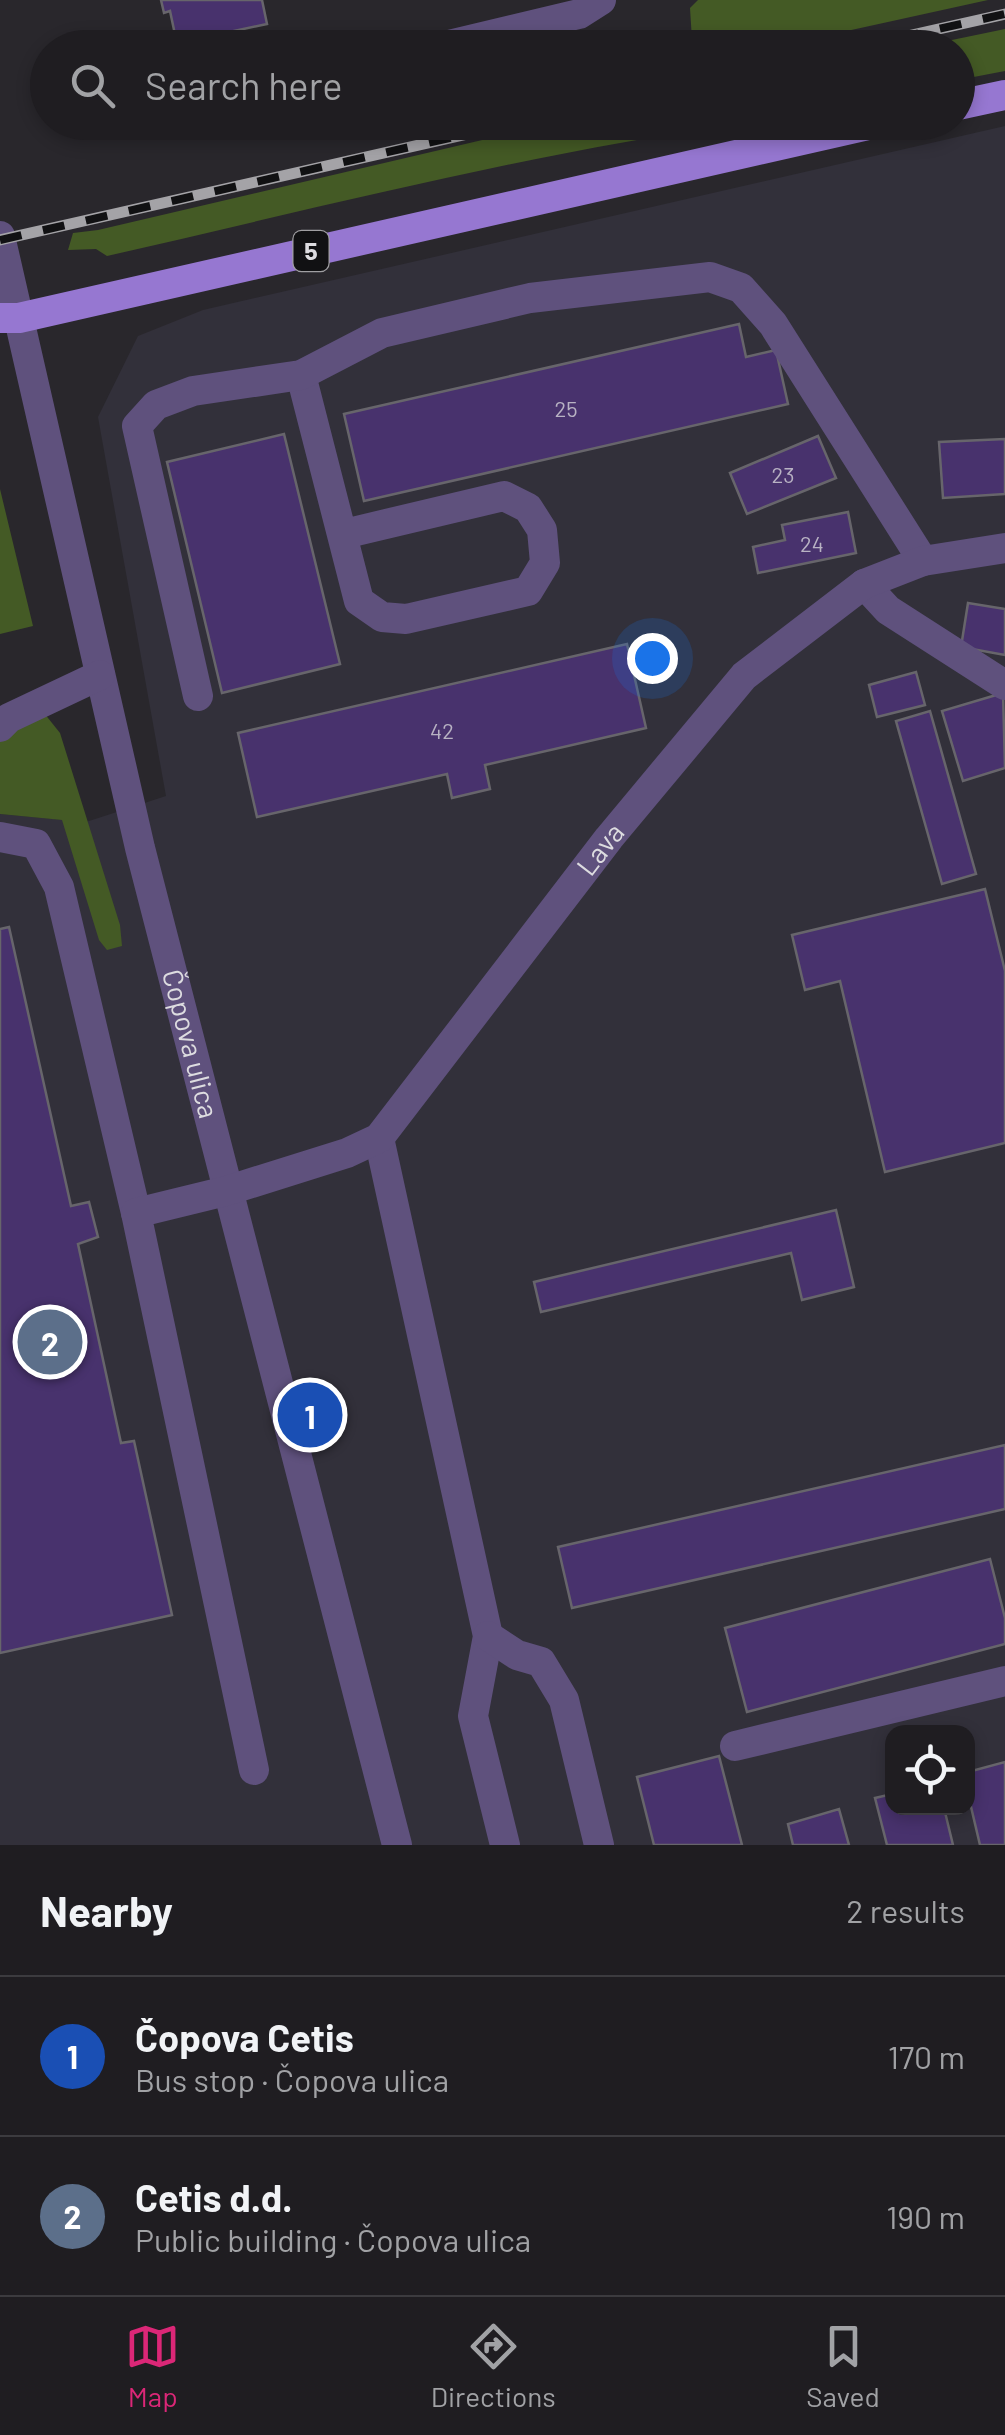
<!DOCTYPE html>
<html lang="en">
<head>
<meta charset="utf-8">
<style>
	body { margin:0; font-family:Barlow,sans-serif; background:#2c2a2e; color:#f1f3f6 }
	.controls { position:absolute; right:30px; bottom:30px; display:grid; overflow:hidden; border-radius:20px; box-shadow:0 5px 15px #0003 }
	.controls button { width:90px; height:90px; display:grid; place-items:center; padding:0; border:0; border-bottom:2px solid #3c3b3f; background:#1f1d21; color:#f1f3f6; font:50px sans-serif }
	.you { position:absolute; left:652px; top:658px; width:35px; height:35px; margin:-25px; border:8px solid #fff; border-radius:50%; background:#1a73e8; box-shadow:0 0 0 15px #1a73e833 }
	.badge { display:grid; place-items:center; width:65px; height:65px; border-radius:50%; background:#db2777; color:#fff; font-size:32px; font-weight:700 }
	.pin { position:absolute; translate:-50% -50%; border:5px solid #fff; box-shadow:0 2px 10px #0006 }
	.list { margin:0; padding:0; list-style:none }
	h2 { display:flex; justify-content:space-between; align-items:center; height:130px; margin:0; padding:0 40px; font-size:42px }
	h2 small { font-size:32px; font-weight:400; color:#a1a2a5 }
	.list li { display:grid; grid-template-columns:65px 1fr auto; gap:30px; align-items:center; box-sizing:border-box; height:160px; padding:0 40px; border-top:2px solid #3c3b3f }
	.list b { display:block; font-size:38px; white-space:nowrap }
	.list p { margin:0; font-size:32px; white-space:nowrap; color:#a1a2a5 }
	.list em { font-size:32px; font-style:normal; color:#a1a2a5 }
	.icon { flex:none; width:55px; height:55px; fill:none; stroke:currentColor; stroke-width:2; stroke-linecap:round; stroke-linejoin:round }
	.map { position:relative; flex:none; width:1005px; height:1845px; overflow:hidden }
	.search { position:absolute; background:#1f1d21; box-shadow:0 5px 15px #0003; left:30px; right:30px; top:30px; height:110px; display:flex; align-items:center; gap:25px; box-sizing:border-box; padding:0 35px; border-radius:55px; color:#a1a2a5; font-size:38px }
	.sheet { height:450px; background:#1f1d21 }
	nav { display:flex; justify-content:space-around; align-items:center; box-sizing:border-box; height:140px; border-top:2px solid #3c3b3f; background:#1f1d21; font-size:28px; color:#a1a2a5 }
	nav a { display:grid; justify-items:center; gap:5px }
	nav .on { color:#db2777 }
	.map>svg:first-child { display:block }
	.built { fill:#32303a; fill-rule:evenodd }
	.green { fill:#445a25 }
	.building { fill:#48326d; stroke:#67656b; stroke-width:2.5 }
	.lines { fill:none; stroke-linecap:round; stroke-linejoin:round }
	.minor { stroke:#5f517d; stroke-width:30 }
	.major { stroke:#9677d1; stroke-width:30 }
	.rail-casing { stroke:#a4a3a7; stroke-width:11 }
	.rail { stroke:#111113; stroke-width:8; stroke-dasharray:22; stroke-linecap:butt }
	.labels { text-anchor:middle; stroke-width:8; stroke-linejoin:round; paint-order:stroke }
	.number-label { font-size:22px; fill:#b8b2c3 }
	.shield { fill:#111113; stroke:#a09fa2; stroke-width:2.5 }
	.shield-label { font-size:25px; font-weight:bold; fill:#dddce0 }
	.street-label { font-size:28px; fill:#dddce0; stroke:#111113 }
</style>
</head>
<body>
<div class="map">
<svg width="1005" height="1845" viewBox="0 0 1005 1845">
	<rect width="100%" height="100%" fill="#29272c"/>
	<path class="built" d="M1005,126v1719h-1005v-1031l86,8 80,-26 -68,-379 40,-81 65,-26zM892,1732h76v76h-76z"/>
	<path class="green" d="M698,0h290l-214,47h-70l-12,-7 -2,-32z
		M1005,29v42l-47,9v-32l-40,-1z
		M559,122l185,1c-214,30 -426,85 -637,133l-11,-7 -28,1 5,-17 25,-3z
		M0,489l33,137 -33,8z
		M44,713l16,20 60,192 2,21 -15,4 -8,-10 -37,-120 -62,-6v-87z"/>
	<path class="building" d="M161,0h101l5,24 -33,7 1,6 -24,5v-6l-34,8 -7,-33 -6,2z
		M739,324l7,33 30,-7 12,54 -424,97 -20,-87z
		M284,434l56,230 -118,29 -55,-231z
		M818,436l18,42 -89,36 -17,-41z
		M1005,439v55l-62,4 -4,-56z
		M848,512l8,41 -98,20 -5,-26 32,-7 -3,-15z
		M968,603l37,6v46l-44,-8z
		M627,644l19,84 -161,37 5,24 -38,9 -5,-24 -190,43 -19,-84z
		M916,672l9,33 -48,12 -8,-32z
		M1003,693l2,75 -42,13 -21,-70z
		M930,711l46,163 -34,10 -46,-163z
		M985,889l20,82v172l-120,29 -45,-191 -35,9 -13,-55z
		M9,927l62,279 18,-4 9,35 -20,7 43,199 13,-2 38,174 -172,38v-724z
		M836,1210l18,77 -52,13 -11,-47 -250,59 -7,-30z
		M1005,1445v64l-433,99 -14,-61z
		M990,1559l15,59v26l-258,68 -22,-84z
		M719,1756l23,89h-88l-17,-68z
		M1005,1762v83h-25l-12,-51v-22z
		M892,1794v14h52l9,37h-66l-12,-47z
		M839,1809l10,36h-56l-5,-21z"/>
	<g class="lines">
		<g class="minor">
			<path d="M436,48l143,-34 22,-14"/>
			<path id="s1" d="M0,236l140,612 257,997"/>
			<path d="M301,375l58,226 23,16 24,2 122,-28 17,-28 -3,-33 -14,-22 -24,-12 -160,38"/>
			<path d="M864,584l24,26 117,75"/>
			<path d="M198,696l-61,-270 19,-21 37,-14 108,-16 81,-42 148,-35 180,-21 31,11 32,36 150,237"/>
			<path d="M0,727l9,-9 91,-43"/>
			<path d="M0,837l36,7 23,43 77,326"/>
			<path d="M379,1138l109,498 -15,80 32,129"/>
			<path d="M488,1636l29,19 24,7 23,38 35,145"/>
			<path d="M735,1746l270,-65"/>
			<path id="s2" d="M254,1770l-118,-557 90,-22 121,-38 32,-15 230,-300 135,-162 120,-92 59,-23 82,-13"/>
		</g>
		<path class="major" d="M958,105l47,-10
			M0,318h19l862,-196"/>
		<defs>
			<path id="rail" d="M854,48l151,-34
				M0,240l520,-118"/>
		</defs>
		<use href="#rail" class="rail-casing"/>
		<use href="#rail" class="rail"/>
	</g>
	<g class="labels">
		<g class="number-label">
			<text x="566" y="417">25</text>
			<text x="783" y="483">23</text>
			<text x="812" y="552">24</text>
			<text x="442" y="739">42</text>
		</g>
		<rect class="shield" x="293.5" y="231" width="35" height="40" rx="8"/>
		<g class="shield-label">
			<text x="311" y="260">5</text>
		</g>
		<g class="street-label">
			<text dy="10" stroke="none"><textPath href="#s2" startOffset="1188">Lava</textPath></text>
			<text dy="10" stroke="none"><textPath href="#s1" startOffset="830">Čopova ulica</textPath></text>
		</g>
	</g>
</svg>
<div class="controls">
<button><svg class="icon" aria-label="locate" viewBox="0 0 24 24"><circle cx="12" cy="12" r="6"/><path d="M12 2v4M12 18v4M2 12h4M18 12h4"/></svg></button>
</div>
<div class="you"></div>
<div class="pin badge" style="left:310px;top:1415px;background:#1a4fb4">1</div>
<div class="pin badge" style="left:50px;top:1342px;background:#5c6f8a">2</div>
<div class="search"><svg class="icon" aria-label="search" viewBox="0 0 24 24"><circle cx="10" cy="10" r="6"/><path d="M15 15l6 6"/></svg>Search here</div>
</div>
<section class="sheet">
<h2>Nearby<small>2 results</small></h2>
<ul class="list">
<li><span class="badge" style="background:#1a4fb4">1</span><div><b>Čopova Cetis</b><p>Bus stop · Čopova ulica</p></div><em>170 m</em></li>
<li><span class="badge" style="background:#5c6f8a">2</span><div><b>Cetis d.d.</b><p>Public building · Čopova ulica</p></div><em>190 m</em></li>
</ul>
</section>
<nav>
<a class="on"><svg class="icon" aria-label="map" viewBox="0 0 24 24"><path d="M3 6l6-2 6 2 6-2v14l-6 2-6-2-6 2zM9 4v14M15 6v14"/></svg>Map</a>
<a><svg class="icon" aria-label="directions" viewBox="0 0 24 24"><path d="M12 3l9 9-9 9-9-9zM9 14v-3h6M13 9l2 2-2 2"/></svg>Directions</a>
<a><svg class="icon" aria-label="saved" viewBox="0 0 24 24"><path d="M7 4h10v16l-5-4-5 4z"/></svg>Saved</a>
</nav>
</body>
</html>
